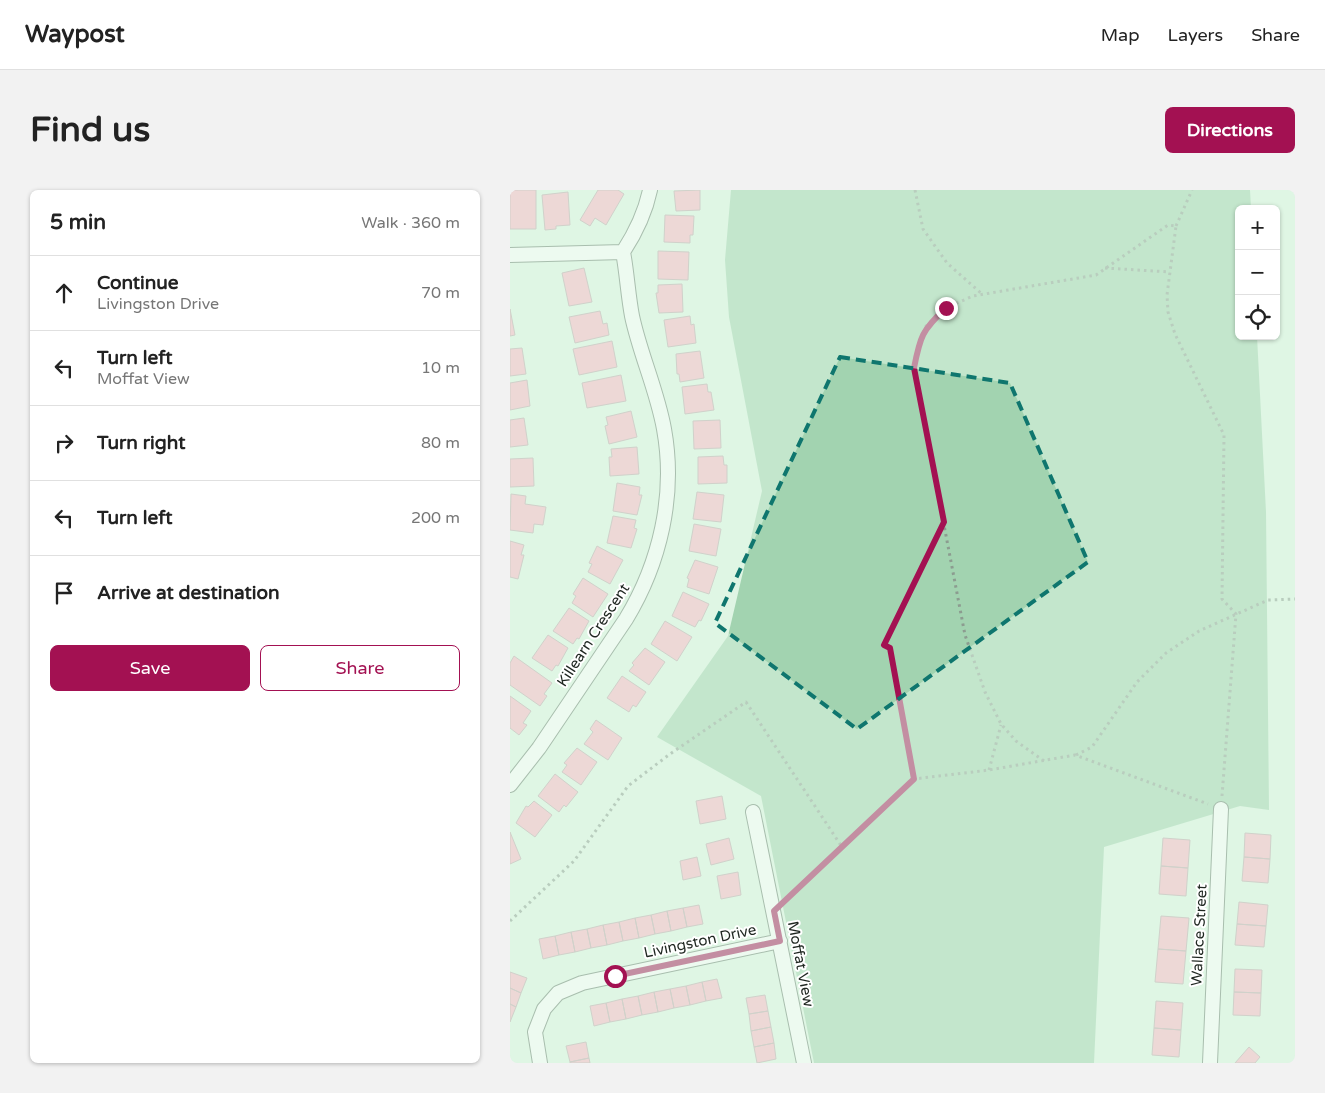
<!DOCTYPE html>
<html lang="en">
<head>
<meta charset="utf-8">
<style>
	body { margin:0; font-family:"Varela Round",sans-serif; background:#f2f2f2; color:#222 }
	.controls { position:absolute; right:15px; top:15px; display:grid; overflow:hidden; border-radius:8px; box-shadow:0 1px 4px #0004 }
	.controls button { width:45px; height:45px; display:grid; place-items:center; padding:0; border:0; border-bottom:1px solid #e0e0e0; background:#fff; color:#222; font:25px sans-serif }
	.stop { position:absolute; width:15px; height:15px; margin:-11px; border:4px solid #a31152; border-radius:50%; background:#fff }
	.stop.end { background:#a31152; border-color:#fff; box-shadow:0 1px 5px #0008 }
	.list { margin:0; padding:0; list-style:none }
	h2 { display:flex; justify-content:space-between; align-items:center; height:65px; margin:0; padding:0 20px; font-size:21px }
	h2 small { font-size:16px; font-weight:400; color:#767676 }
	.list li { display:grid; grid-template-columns:32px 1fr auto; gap:15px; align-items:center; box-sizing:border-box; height:75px; padding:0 20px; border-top:1px solid #e0e0e0 }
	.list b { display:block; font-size:19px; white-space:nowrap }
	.list p { margin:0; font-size:16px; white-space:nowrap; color:#767676 }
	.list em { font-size:16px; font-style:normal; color:#767676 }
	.actions { display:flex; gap:10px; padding:15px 20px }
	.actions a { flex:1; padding:11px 0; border:1px solid #a31152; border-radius:8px; text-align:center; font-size:18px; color:#a31152 }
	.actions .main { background:#a31152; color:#fff }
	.icon { flex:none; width:28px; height:28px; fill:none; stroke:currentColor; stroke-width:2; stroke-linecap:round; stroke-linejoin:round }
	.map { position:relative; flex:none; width:785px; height:873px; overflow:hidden; border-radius:8px }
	header { display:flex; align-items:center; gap:30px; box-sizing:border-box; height:70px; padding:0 25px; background:#fff; border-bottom:1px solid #e0e0e0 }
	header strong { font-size:24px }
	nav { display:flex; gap:28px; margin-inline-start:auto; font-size:18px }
	.intro { display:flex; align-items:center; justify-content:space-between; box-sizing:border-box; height:120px; padding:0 30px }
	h1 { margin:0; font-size:35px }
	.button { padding:12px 22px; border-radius:8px; background:#a31152; color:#fff; font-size:18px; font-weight:700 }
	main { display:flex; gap:30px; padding:0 30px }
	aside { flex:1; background:#fff; border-radius:8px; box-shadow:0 1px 4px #0004 }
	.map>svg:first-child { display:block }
	.green { fill:#a2d3b0 }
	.building { fill:#feb3c6; stroke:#bfa5ab }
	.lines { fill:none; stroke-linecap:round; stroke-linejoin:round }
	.minor-casing { stroke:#687b6d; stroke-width:16 }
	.path { stroke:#8c9c90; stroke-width:3; stroke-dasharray:2.5 4; stroke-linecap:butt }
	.minor { stroke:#fff; stroke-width:14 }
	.route { stroke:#a31152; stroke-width:6 }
	.marked { fill:none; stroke:#0f766e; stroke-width:4; stroke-dasharray:10 6; stroke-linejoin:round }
	.labels { text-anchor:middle; stroke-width:4; stroke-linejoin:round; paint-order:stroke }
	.street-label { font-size:15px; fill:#1f2721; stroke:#fff }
</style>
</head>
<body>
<header>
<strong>Waypost</strong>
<nav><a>Map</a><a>Layers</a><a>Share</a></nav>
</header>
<div class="intro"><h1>Find us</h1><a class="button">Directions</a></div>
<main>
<aside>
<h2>5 min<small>Walk · 360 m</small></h2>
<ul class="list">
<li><svg class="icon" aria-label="ahead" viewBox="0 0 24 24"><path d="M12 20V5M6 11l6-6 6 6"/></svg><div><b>Continue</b><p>Livingston Drive</p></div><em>70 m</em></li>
<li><svg class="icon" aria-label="left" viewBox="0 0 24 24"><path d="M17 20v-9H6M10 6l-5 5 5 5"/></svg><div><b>Turn left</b><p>Moffat View</p></div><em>10 m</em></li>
<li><svg class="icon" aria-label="right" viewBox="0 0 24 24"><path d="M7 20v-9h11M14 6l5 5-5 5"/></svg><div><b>Turn right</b></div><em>80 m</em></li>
<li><svg class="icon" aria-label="left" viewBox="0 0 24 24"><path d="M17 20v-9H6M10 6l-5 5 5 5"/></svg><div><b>Turn left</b></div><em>200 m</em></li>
<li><svg class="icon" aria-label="arrive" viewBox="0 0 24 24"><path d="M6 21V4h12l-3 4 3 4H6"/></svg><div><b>Arrive at destination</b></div></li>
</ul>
<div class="actions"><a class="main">Save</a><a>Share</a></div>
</aside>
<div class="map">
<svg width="785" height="873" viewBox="0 0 785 873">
	<rect width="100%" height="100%" fill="#dff5e4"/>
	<path class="green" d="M221,0h519l1,19h-12v127h18l9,176 3,298 -29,-4 -136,41 -10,216h-280l-53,-267 -104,-59 71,-101 34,-145 -33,-174 -4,-57z"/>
	<path class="building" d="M0,0h26v39h-26z
		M88,0h20l6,4 -18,31 -11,-7 -5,8 -10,-6z
		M190,0v20l-24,1 -2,-20z
		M58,2l2,33 -14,1v3l-11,1 -3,-35z
		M155,25l29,1 -1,19h-3v8l-26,-1z
		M148,61l31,1 -1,28 -30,-1z
		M74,78l8,34 -23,4 -7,-33z
		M172,94l1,28 -24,1 -3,-20h2v-8z
		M0,119l5,26 -5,1z
		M90,121l3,13 4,-1 2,12 -34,8 -6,-26z
		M180,126l1,9 3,-1 2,19 -28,4 -4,-27z
		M102,151l5,26 -38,8 -6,-26z
		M12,158l4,26 -16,2v-27z
		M190,161l4,27 -24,4 -1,-8h-2l-1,-20z
		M111,185l5,26 -39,7 -5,-25z
		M17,190l3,26 -20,4v-27z
		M197,194l1,8h3l3,18 -29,4 -3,-27z
		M121,221l6,26 -28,7 -4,-18 3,-1 -2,-8z
		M14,228l4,27 -18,2v-27z
		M210,230l1,28 -27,1 -1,-28z
		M127,257l2,27 -29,2 -1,-19h3l-1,-8z
		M213,266l1,9h3v18l-29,1v-27z
		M23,268l1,28 -24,1v-28z
		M107,293l23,4 -1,8h3l-5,20 -24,-4z
		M187,302l27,3 -3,27 -28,-3z
		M1,304l15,2 -1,8 21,3 -3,18 -9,-1 -1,9 -23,-3z
		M103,326l23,4 -2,8 3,1 -6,19 -24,-5z
		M184,334l27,5 -5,27 -27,-5z
		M0,351l14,4 -3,10h3l-6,24 -8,-2z
		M87,356l26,14 -13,24 -22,-12 4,-8 -3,-1z
		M185,370l23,7 -9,27 -22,-7 2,-8 -2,-1z
		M73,388l25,16 -15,23 -21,-14 4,-7 -3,-2z
		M173,402l26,12 -8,17 -2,-1 -4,7 -23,-11z
		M59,418l20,13 -10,18 -2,-1 -4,6 -20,-13z
		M155,431l27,16 -15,24 -26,-17z
		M38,445l20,13 -10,18 -2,-1 -4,6 -20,-13z
		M135,458l20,14 -16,23 -20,-14 5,-6 -2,-2z
		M4,466l38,27 -8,11 3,2 -7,10 -30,-21v-22z
		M112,486l24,16 -10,15 -3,-2 -4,7 -22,-14z
		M0,506l21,15 -8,12 4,2 -8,10 -9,-7z
		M86,530l26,18 -14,22 -24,-16 9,-12 -3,-3z
		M67,558l20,14 -16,23 -19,-13 5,-7 -3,-2z
		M45,584l23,18 -12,15 -2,-2 -5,7 -21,-16z
		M212,606l4,23 -26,5 -4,-23z
		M24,611l18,14 -17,22 -19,-14 10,-17 2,1z
		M0,642l11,27 -11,5z
		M735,643l26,2 -1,24 -26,-2z
		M219,648l5,21 -23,6 -5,-21z
		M653,648l27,2 -2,28 -27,-2z
		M187,667l4,19 -18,4 -3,-19z
		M734,667l26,2 -2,24 -26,-2z
		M651,676l27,2 -2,28 -27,-2z
		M228,682l3,23 -20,4 -4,-23z
		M729,712l29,3 -2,21 -29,-2z
		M189,715l4,19 -16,3 -4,-19z
		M173,718l4,19 -16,4 -4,-20z
		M157,721l4,20 -16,3 -4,-19z
		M141,725l4,19 -16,4 -4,-20z
		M651,726l28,2 -3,33 -28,-2z
		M125,728l4,20 -16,3 -4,-19z
		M109,732l4,19 -16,4 -4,-20z
		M727,734l29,2 -2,21 -29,-2z
		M93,735l4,20 -16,3 -4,-19z
		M77,739l4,19 -16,4 -4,-20z
		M61,742l4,20 -16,3 -4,-19z
		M45,746l4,19 -16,4 -4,-20z
		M648,759l28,2 -3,33 -28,-2z
		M725,779l27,1 -1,23 -27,-1z
		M0,782l17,6 -6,15 -11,-5z
		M207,789l5,19 -16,3 -4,-19z
		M192,792l4,19 -16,4 -4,-19z
		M176,796l4,19 -16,3 -4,-19z
		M0,798l11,5 -5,14 -6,-3z
		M160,799l4,19 -16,4 -4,-20z
		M144,802l4,20 -16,3 -4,-19z
		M724,802l27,1 -1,23 -27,-1z
		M255,805l3,16 -19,3 -3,-16z
		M128,806l4,19 -16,4 -4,-20z
		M112,809l4,20 -16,3 -4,-19z
		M646,811l27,2 -2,27 -27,-2z
		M96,813l4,19 -16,4 -4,-20z
		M0,814l6,3 -6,15z
		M258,821l3,16 -20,4 -2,-17z
		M261,837l3,16 -20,4 -3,-16z
		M644,838l27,2 -2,27 -27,-2z
		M76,852l3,16 -19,4 -4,-16z
		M264,853l2,16 -19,4 -3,-16z
		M739,857l11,10 -5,6h-20z
		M79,868l1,5h-20v-1z"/>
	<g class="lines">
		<defs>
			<path id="minor" d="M113,62c13,-20 22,-38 27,-62
				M0,65l113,-3
				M0,595l29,-37 87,-129c34,-56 50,-124 38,-190 -7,-39 -24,-75 -32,-113 -4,-21 -5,-43 -9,-64
				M243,622l51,251
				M30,873l-5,-31 9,-23 14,-16 24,-10 198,-42
				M700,873l11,-254"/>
		</defs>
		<use href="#minor" class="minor-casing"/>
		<path class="path" d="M405,0l8,39 24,34 35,31
			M666,36l16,-36
			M595,78l65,4
			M566,565l16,-8 45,-65 29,-29 33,-22 69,-31 27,-1
			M534,571l-28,-20 -15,-17 -16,-32 -20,-57 -51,-267 4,-22 8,-20 20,-18 27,-12 123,-21 72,-50 8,1 -9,69 1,17 7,22 49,101 -2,164 14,15 -14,182
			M479,580l12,-45
			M404,589l-24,-131 -6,-3 60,-123
			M275,710l129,-121 75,-9 86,-15 133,49
			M0,731l64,-60 54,-75 42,-32 76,-52 96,145"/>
		<use href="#minor" class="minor"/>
	</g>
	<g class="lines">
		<path class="route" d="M105,786l165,-35 -6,-30 140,-132 -24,-131 -6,-3 60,-123 -30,-154c6,-31 8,-38 32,-60"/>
	</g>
	<path d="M0 0H785V873H0ZM330,167l170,26 78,179 -231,167 -142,-106z" fill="#dff5e4" fill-opacity=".55" fill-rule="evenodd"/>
	<path class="marked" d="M330,167l170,26 78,179 -231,167 -142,-106z"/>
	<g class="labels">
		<g class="street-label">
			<text transform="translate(83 445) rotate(-57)" y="5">Killearn Crescent</text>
			<text transform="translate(689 745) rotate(-87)" y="5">Wallace Street</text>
			<text transform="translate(190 751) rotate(-12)" y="5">Livingston Drive</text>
			<text transform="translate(291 774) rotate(79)" y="5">Moffat View</text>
		</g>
	</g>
</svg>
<div class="controls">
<button>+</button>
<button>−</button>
<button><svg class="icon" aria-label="locate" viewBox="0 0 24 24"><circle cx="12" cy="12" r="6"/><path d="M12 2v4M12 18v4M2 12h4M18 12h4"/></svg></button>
</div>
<div class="stop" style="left:105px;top:786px"></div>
<div class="stop end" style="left:436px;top:118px"></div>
</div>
</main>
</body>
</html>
